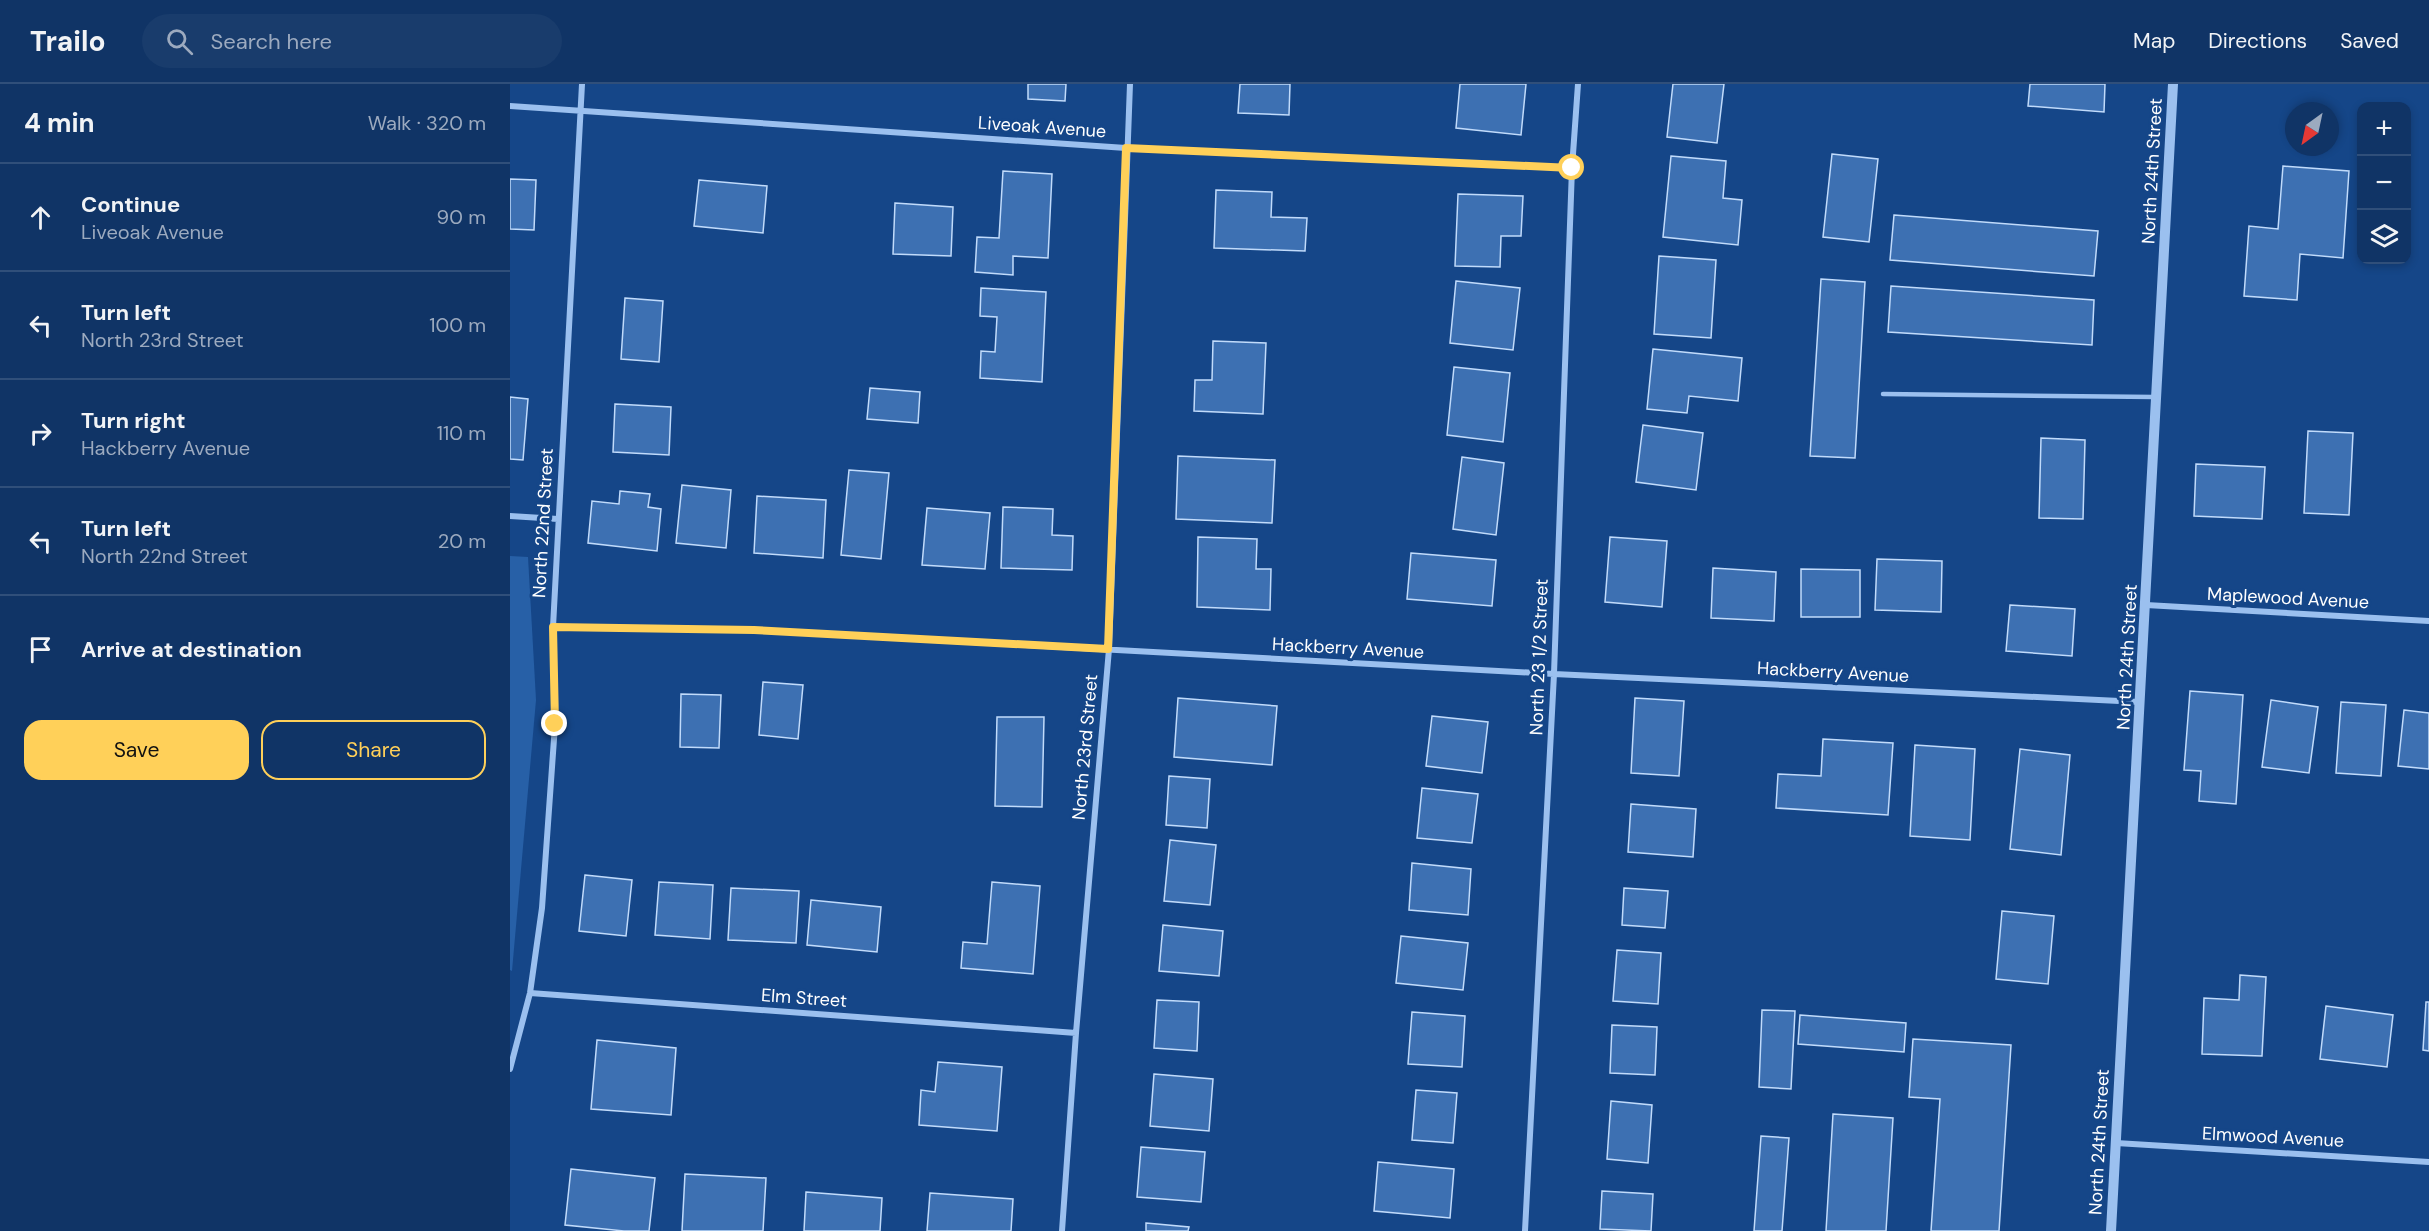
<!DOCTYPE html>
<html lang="en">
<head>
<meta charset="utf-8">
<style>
	body { margin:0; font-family:"DM Sans",sans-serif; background:#193c6c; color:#f1f3f6 }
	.controls { position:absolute; right:18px; top:18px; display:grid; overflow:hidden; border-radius:12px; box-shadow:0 3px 9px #0003 }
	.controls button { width:54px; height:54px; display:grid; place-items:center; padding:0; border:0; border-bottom:2px solid #304f7a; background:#103466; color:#f1f3f6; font:30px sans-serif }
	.compass { position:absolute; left:1775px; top:18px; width:54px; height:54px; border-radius:50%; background:#103466; box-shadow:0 3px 9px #0003; rotate:213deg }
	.stop { position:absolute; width:18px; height:18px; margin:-14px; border:4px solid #ffd059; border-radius:50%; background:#fff }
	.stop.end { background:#ffd059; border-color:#fff; box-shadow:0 2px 6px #0008 }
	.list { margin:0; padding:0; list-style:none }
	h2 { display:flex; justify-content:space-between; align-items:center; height:78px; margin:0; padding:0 24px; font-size:26px }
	h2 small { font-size:20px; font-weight:400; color:#9caabf }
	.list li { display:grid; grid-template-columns:39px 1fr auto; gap:18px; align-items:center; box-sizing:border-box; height:108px; padding:0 24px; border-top:2px solid #304f7a }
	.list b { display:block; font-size:22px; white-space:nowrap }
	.list p { margin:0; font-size:20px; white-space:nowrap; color:#9caabf }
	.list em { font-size:20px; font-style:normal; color:#9caabf }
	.actions { display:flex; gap:12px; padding:18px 24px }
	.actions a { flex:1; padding:14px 0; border:2px solid #ffd059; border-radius:18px; text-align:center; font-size:21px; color:#ffd059 }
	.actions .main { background:#ffd059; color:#111 }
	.icon { flex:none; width:33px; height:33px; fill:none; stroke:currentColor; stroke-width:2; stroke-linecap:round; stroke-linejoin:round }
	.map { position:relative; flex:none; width:1919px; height:1147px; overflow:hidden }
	header { display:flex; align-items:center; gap:36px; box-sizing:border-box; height:84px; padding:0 30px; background:#103466; border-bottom:2px solid #304f7a }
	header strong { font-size:28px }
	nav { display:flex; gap:33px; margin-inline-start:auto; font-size:21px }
	.search { width:420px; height:54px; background:#193c6c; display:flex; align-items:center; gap:15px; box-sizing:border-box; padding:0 21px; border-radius:33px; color:#9caabf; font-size:22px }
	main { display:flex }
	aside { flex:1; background:#103466 }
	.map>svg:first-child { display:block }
	.green { fill:#2760a7 }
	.building { fill:#3d70b2; stroke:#c1dbfb; stroke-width:1.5 }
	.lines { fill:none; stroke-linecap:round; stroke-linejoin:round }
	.service { stroke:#9bc0ef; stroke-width:4.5 }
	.minor { stroke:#9bc0ef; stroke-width:6 }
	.tertiary { stroke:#9bc0ef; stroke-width:10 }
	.route { stroke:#ffd059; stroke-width:8 }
	.labels { text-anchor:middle; stroke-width:6; stroke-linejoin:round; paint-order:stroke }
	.street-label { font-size:18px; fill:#fff; stroke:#154688 }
</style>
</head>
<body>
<header>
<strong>Trailo</strong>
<div class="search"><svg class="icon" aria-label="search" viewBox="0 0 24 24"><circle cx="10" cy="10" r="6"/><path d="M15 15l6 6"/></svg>Search here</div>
<nav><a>Map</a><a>Directions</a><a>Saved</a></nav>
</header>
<main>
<aside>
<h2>4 min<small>Walk · 320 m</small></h2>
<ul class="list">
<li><svg class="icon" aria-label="ahead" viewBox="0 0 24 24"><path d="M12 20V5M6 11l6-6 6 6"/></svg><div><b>Continue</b><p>Liveoak Avenue</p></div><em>90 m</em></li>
<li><svg class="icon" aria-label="left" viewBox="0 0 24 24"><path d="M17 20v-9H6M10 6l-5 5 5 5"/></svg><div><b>Turn left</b><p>North 23rd Street</p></div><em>100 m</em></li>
<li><svg class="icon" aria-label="right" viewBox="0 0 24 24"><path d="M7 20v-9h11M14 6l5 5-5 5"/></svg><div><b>Turn right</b><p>Hackberry Avenue</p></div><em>110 m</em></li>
<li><svg class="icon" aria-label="left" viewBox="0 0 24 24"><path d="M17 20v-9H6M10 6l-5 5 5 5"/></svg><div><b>Turn left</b><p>North 22nd Street</p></div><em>20 m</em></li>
<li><svg class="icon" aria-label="arrive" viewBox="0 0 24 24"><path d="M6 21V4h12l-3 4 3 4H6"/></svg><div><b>Arrive at destination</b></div></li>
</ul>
<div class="actions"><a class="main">Save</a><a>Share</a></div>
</aside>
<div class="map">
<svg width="1919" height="1147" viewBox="0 0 1919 1147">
	<rect width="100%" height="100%" fill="#154688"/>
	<path class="green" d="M0,472l18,1 8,143 -24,271 -2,-1z"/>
	<path class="building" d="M518,0h38l-1,17 -37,-2z
		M730,0h50l-1,31 -51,-2z
		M950,0h66l-5,51 -65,-7z
		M1163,0h51l-7,59 -50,-6z
		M1520,0h75l-1,28 -76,-6z
		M1322,70l46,5 -9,83 -46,-5z
		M1161,72l55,5 -3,37 19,2 -4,45 -75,-8z
		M1773,82l66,5 -6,87 -43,-4 -3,46 -53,-4 5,-70 29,3z
		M493,87l49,3 -4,84 -35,-2v19l-38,-3 2,-35 22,1z
		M0,95l26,1 -2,50 -24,-1z
		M189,96l68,6 -4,47 -69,-7z
		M706,106l56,2 -1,25 36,1 -2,33 -91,-3z
		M948,110l65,2 -2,40h-20l-1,31 -45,-1z
		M385,119l58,4 -2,49 -58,-2z
		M1384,131l204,16 -4,45 -204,-16z
		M1149,172l57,4 -5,78 -57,-4z
		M1311,195l44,3 -10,176 -45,-2z
		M946,197l64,7 -7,62 -63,-7z
		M1381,202l203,14 -2,45 -204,-13z
		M471,204l65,4 -4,90 -62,-4 1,-27 14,1 2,-35 -17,-1z
		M115,214l38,3 -4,61 -38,-3z
		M703,257l53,2 -3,71 -69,-3 1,-31h17z
		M1143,265l89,9 -4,43 -49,-5 -2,17 -40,-4z
		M944,283l56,6 -7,69 -56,-7z
		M360,304l50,4 -2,31 -51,-4z
		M0,313l18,2 -5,61 -13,-1z
		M105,320l56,3 -2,48 -56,-3z
		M1133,341l60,8 -7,57 -60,-8z
		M1798,347l45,2 -4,82 -45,-2z
		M1531,354l44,2 -2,79 -44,-1z
		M668,372l97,4 -3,63 -96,-4z
		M952,373l42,6 -8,72 -43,-6z
		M1686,380l69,3 -3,52 -68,-3z
		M339,386l40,3 -8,86 -40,-4z
		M172,401l49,5 -5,58 -50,-5z
		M110,407l30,3 -2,13 13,2 -4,42 -69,-8 4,-42 27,3z
		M247,412l69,4 -3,58 -69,-5z
		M493,423l50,2 -1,26 21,1 -1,34 -71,-2z
		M417,424l63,5 -5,56 -63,-4z
		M688,453l59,2 -1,30h15l-1,41 -73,-3z
		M1100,453l57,4 -5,66 -57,-5z
		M901,469l85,7 -4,46 -85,-7z
		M1367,475l65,2 -1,51 -66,-2z
		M1203,484l63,4 -2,49 -63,-3z
		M1291,485l59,1v47h-59z
		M1500,521l65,4 -3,47 -66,-5z
		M253,598l40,3 -5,54 -39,-4z
		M1680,607l53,4 -7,109 -37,-3 2,-30 -17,-1z
		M171,610l40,1 -2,53 -39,-1z
		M668,614l99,8 -5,59 -98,-8z
		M1125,614l49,3 -5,75 -48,-3z
		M1761,616l47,7 -9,66 -47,-6z
		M1831,618l45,3 -5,71 -45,-3z
		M1894,626l25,3v56l-31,-3z
		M922,632l56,6 -6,51 -56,-7z
		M487,633h47l-2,90 -47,-1z
		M1313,655l70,4 -5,72 -112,-7 2,-34 43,2z
		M1405,661l60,4 -5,91 -60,-4z
		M1510,665l50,6 -9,100 -51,-6z
		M659,692l41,3 -3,49 -41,-3z
		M912,704l56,6 -6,49 -55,-5z
		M1121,720l65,5 -3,48 -65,-5z
		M660,756l46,5 -6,60 -46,-4z
		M902,779l59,6 -3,46 -59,-5z
		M75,791l47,5 -6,56 -47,-5z
		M149,798l54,3 -3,54 -55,-4z
		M482,798l48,4 -7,88 -72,-6 2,-26 24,2z
		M221,804l68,3 -3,52 -68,-3z
		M1114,804l44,3 -3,37 -43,-3z
		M301,816l70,7 -4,45 -70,-7z
		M1492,827l52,5 -6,68 -52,-5z
		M653,841l60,6 -4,45 -60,-5z
		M891,852l67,7 -5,47 -67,-7z
		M1107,866l44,3 -3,51 -45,-3z
		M1730,891l26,2 -4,79 -60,-2 2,-56 35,2z
		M647,916l42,2 -2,49 -43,-3z
		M1916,918h3v49l-6,-1z
		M1816,922l67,9 -6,52 -67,-8z
		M1252,926l33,1 -4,78 -32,-2z
		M902,928l53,4 -3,51 -54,-3z
		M1290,931l106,8 -2,29 -106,-8z
		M1102,941l45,2 -2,48 -45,-2z
		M1403,955l98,6 -12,186h-68l9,-132 -31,-2z
		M87,956l79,8 -5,67 -80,-6z
		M428,978l64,5 -5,64 -78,-6 2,-35 14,2z
		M644,990l59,5 -4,52 -59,-5z
		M906,1006l41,3 -4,50 -41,-3z
		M1101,1017l41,4 -4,58 -41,-4z
		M1323,1030l60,4 -7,113h-60z
		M1251,1052l28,2 -7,93h-28z
		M631,1063l64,5 -4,50 -64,-5z
		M868,1078l76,7 -4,49 -76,-7z
		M61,1085l84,9 -6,53h-25l-59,-6z
		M175,1090l81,4 -3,53h-81z
		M1092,1107l51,3 -2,37 -51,-2z
		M296,1108l76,6 -2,33h-76z
		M420,1109l83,6 -2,32h-84z
		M636,1139l43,4 -1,4h-42z"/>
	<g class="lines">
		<path class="service" d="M1373,310l271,3"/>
		<path class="minor" d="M0,22l616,42 446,20
			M0,432l48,3
			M1636,521l283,16
			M43,543l201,3 800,44 586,28
			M20,909l546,40
			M0,985l20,-76 12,-85 13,-183 -2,-98 29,-543
			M1606,1059l313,19
			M552,1147l14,-198 33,-384 21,-565
			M1015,1147l29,-557 18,-506 6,-84"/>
		<path class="tertiary" d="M1601,1147l62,-1147"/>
	</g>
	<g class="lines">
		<path class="route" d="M45,640l-2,-97 201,3 354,19 18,-501 446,20"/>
	</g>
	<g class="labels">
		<g class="street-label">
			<text transform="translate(532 43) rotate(4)" y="6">Liveoak Avenue</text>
			<text transform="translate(1642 87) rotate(-87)" y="6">North 24th Street</text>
			<text transform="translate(33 439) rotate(-87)" y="6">North 22nd Street</text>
			<text transform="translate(1778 514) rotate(3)" y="6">Maplewood Avenue</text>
			<text transform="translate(838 564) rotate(3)" y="6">Hackberry Avenue</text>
			<text transform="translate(1029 573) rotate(-88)" y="6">North 23 1/2 Street</text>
			<text transform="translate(1617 573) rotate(-87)" y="6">North 24th Street</text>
			<text transform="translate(1323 588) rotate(3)" y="6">Hackberry Avenue</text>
			<text transform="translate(575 663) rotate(-85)" y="6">North 23rd Street</text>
			<text transform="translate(294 914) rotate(4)" y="6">Elm Street</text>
			<text transform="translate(1763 1053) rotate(3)" y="6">Elmwood Avenue</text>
			<text transform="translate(1589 1058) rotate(-87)" y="6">North 24th Street</text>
		</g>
	</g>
</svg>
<div class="controls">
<button>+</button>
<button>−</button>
<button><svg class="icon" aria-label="layers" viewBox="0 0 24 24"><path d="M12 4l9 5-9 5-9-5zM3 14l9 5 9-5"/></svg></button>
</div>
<svg class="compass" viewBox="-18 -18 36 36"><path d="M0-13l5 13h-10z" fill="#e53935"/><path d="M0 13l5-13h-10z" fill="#9caabf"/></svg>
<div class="stop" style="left:1062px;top:84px"></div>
<div class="stop end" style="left:45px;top:640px"></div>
</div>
</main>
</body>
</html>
